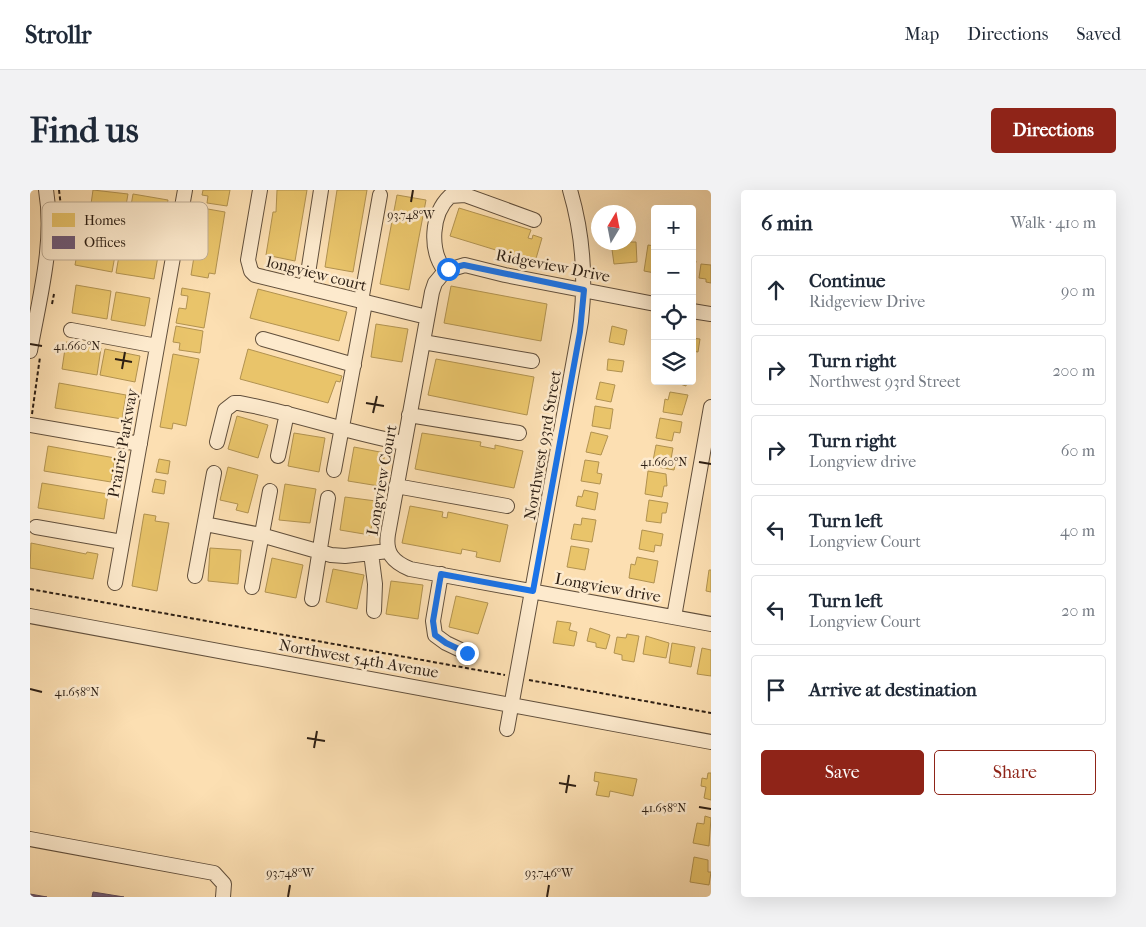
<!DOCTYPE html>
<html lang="en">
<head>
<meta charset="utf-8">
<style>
	body { margin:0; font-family:"IM FELL French Canon",serif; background:#f2f2f3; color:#1f2937 }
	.controls { position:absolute; right:15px; top:15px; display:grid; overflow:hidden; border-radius:5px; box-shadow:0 5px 20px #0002 }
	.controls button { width:45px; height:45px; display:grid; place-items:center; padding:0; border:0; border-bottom:1px solid #e0e1e3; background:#fff; color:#1f2937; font:25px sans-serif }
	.compass { position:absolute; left:561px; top:15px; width:45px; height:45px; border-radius:50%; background:#fff; box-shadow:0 5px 20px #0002; rotate:10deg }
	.stop { position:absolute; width:15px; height:15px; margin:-11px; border:4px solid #1a73e8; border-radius:50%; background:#fff }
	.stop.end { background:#1a73e8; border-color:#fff; box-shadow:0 1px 5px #0008 }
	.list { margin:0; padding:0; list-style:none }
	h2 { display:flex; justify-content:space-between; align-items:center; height:65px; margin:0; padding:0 20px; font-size:21px }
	h2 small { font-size:16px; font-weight:400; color:#747a83 }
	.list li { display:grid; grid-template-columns:32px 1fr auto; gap:15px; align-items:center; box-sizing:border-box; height:70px; margin:0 10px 10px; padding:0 10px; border:1px solid #e0e1e3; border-radius:5px }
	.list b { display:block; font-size:19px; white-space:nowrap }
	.list p { margin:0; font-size:16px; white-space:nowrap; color:#747a83 }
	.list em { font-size:16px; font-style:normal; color:#747a83 }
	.actions { display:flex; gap:10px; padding:15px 20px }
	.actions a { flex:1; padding:11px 0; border:1px solid #8f2418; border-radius:5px; text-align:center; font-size:18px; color:#8f2418 }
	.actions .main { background:#8f2418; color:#fff }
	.icon { flex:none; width:28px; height:28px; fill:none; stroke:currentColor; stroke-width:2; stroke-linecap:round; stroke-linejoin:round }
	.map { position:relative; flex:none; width:681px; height:707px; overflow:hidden; border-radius:5px }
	header { display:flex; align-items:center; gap:30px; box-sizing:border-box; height:70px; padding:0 25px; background:#fff; border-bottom:1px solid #e0e1e3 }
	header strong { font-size:24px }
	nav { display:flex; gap:28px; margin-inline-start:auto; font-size:18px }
	.intro { display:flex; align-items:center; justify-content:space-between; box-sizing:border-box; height:120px; padding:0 30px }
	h1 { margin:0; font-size:35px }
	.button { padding:12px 22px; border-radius:5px; background:#8f2418; color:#fff; font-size:18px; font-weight:700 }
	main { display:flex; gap:30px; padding:0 30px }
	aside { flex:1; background:#fff; border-radius:5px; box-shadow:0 5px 20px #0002 }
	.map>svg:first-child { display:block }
	.homes { fill:#e9c46a; stroke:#b19250 }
	.offices { fill:#6d597a; stroke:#5a485b }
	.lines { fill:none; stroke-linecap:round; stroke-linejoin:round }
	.minor-casing { stroke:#614f3c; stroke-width:16 }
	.path { stroke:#2d1f14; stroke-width:2; stroke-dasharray:4 2.5; stroke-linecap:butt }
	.minor { stroke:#fdeacd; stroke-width:14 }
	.route { stroke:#1a73e8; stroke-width:6 }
	.ticks { fill:none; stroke:#2d1f14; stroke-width:2 }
	.labels { text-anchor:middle; stroke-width:5; stroke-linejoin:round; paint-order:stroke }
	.street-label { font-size:16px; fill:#2d1f14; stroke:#fdeacd }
	.key { fill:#fdeacd; stroke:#bfad96; stroke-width:1 }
	.key-label { font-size:14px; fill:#2d1f14 }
	.ticks-label { font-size:12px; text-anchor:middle; fill:#2d1f14; stroke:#fdeacd; stroke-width:5; stroke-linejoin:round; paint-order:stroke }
</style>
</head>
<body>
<header>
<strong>Strollr</strong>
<nav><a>Map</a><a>Directions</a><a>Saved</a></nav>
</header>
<div class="intro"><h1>Find us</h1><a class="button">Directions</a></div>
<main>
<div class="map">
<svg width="681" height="707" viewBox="0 0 681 707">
	<rect width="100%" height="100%" fill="#fcdfb2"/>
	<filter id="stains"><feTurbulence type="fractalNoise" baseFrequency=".004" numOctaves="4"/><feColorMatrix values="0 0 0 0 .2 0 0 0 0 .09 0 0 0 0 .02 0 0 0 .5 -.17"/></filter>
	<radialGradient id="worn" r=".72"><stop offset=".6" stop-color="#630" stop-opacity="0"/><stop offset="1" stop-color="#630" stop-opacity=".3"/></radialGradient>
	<path class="homes" d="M63,0l35,4 -4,23 -34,-6z
		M173,0h27l-3,16 -20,-3 1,-7 -6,-1z
		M247,0h30l-12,71 -29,-6 7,-43h3z
		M307,0h30l-14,82 -28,-5z
		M103,4l35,6 -4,23 -35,-6z
		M367,5l29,5 -17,90 -29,-6z
		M172,18l23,4 -10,62 -6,-1 -1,5 -17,-3z
		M429,18l72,22 -3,8 4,1 1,-4 9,3 -7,24 -85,-26z
		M581,52h25l1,20 -23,2z
		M49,53l37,7 -4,22 -37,-7z
		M618,55l7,1v27l-11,-2z
		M90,60l38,6 -4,23 -38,-6z
		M662,70l4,1 -4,19z
		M671,74l10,1v18l-5,-1v-3l-7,-1z
		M46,95l35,6 -4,28 -35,-6z
		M421,96l96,18 -6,37 -97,-18z
		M152,98l28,5 -6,35 -28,-5 3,-15 7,1 2,-13 -7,-1z
		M228,99l89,23 -8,29 -89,-23z
		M86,102l34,6 -5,28 -34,-6z
		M346,134l32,5 -6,33 -31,-5z
		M146,136l27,5 -3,22 -21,-3 1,-7 -7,-1z
		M582,136l15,4 -3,15 -15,-3z
		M662,148l8,1 -2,13 -6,-1z
		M36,152l35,6 -4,27 -35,-6z
		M75,159l35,7 -5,26 -35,-7z
		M218,159l94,27 -2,6 -4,-1 -8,22 -88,-24z
		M143,164l26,5 -13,67 -13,-3 -1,6 -12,-2z
		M406,169l98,18 -7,38 -99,-20z
		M578,169l16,2 -2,11 -15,-2z
		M641,191h16l-1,5z
		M570,192l15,3 -4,17 -15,-3z
		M29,193l67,12 -4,24 -67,-11z
		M640,202l18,3 -6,20 -19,-3 2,-13 3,1z
		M565,216l18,3 -3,20 -18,-3z
		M207,226l31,9 -10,33 -30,-9z
		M630,228l22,4 -2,11 -6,-1 -2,9 -16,-3z
		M561,242l17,4 -7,19 -15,-3z
		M264,243l31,5 -6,34 -31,-6z
		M392,243l59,9 -1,4 15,3v-4l28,6 -9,37 -99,-19z
		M626,255l17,3 -2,11 5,1 -2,10 -22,-4z
		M18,256l67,12 -4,24 -67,-11z
		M324,257l31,6 -6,33 -31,-5z
		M129,269l11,2 -2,13 -12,-2z
		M555,270l14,2 -2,11 5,1 -2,10 -19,-3z
		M198,277l30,8 -10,38 -12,-3 2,-6 -18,-4z
		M618,281l18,3 1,12h-3l-2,11 -17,-3z
		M125,289l11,2 -2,13 -12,-2z
		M12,293l66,11 -4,25 -66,-11z
		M255,294l31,5 -6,34 -31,-3z
		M554,300l14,3 -3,17 -19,-4 2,-10 4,1z
		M315,307l31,4 -6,34 -30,-5z
		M619,310l19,3 -2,10h-4l-1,10 -15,-2z
		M380,316l33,6 -1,5 5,1 1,-6 60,13 -8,37 -24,-5 1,-5 -15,-3 -1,5 -59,-11z
		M114,324l12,2 -1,5 14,2 -12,68 -25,-5z
		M552,328l14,2 -4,22 -21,-3 3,-15 7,1z
		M612,340l21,4 -2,12 -6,-1 -1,7 -15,-3z
		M1,353l55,11 1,-2 11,2 -5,25 -63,-11z
		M541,356l18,3 -4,21 -18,-3z
		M180,358l31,2 -3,34 -30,-3z
		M607,367l21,4 -4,22 -25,-5 2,-14 4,1z
		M242,368l31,7 -7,33 -31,-6z
		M303,379l31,6 -7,34 -31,-7z
		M679,380h2v22l-5,-1z
		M361,391l32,4 -5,34 -32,-5z
		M426,406l32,7 -10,31 -29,-7z
		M527,431l14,2 -2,7 8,2 -3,14 -21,-3z
		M560,438l20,7 -4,14 -10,-2v-4l-9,-2z
		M597,444l12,2 -5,26 -12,-2v-5l-8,-2 3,-16 9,1z
		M616,446l23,7 -3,15 -23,-4z
		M642,453l23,4 -4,20 -22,-4z
		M672,458l9,2v26l-14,-2z
		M565,582l42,7 -4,17 -23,-5 -1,6 -13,-2 3,-13 -5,-1z
		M678,583h3v27l-7,-2 2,-11 -5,-1 1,-8 5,1z
		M675,626l6,2 -2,28 -16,-3 4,-20 7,1z
		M664,667l14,3v12h3l-2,13 -19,-3z"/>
	<path class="offices" d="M63,702l31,5h-32z
		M0,704l17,3h-17z"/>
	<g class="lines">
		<defs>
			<path id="minor" d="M230,0l-12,70 3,11 4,4 172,42
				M19,35l126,21
				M415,81c-16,-21 -14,-57 5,-75l15,-1 69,25
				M276,96l15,-96
				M331,111l19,-106
				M625,114l-150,-29 -40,-10 -20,6 -10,12 -3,9 -44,242c-3,19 5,28 22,35l301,55
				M662,121l19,3
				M41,140l86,16
				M233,149l91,26
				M393,152l109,19
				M0,161c9,-52 25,-108 16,-161
				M379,225l110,18
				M0,235l110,19
				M187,252l8,-32 9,-7h5c56,10 109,30 165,40
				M248,266l9,-43
				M304,280l31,-167
				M366,296l111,20
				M175,334l56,11 70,20 14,1 43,-5
				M6,337l86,15
				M341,363l4,31 -1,27
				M411,384l-8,47 2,14 11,8 21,10
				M165,386l19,-103
				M85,393l70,-393
				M222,397l18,-96
				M282,409l16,-101
				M0,426l681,126
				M644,427l37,-210
				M477,539l74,-408c5,-45 2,-87 -11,-131
				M0,649l184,34 10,11 -1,13"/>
		</defs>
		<use href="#minor" class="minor-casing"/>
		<path class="path" d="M29,0l3,25
			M22,114l2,-10
			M2,224l8,-57
			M0,399l475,86
			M499,490l182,33"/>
		<use href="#minor" class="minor"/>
	</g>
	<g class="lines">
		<path class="route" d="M418,79l16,-4 120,25 -4,42 -47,259 -92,-17 -8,47 2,14 11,8 21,10"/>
	</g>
	<path class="ticks" d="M381,12l2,-12M0,154l12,2M85,169l17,3M92,179l3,-17M336,213l18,3M343,223l4,-17M669,272l12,2M0,499l12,3M277,548l18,3M284,558l3,-17M529,593l17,3M536,603l3,-18M669,617l12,2M258,707l2,-12M517,707l2,-12"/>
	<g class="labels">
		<g class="street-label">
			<text transform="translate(523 75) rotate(11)" y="6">Ridgeview Drive</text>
			<text transform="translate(287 83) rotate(14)" y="6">longview court</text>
			<text transform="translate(92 253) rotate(-80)" y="6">Prairie Parkway</text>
			<text transform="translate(512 255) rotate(-80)" y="6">Northwest 93rd Street</text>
			<text transform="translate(351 290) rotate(-80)" y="6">Longview Court</text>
			<text transform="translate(578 397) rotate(10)" y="6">Longview drive</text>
			<text transform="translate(329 468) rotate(10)" y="6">Northwest 54th Avenue</text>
		</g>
	</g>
	<rect x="12" y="12" width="166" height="58" rx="8" class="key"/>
	<rect x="22" y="23" width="23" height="14" fill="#e9c46a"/>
	<rect x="22" y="46" width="23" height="13" fill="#6d597a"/>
	<g class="key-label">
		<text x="54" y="35">Homes</text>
		<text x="54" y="57">Offices</text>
	</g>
	<g class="ticks-label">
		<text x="381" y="29">93.748°W</text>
		<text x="47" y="160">41.660°N</text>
		<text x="634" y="276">41.660°N</text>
		<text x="47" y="506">41.658°N</text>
		<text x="634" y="622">41.658°N</text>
		<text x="260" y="687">93.748°W</text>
		<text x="519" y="687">93.746°W</text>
	</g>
	<rect width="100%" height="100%" filter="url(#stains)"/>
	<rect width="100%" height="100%" fill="url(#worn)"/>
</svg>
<div class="controls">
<button>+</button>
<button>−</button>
<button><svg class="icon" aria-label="locate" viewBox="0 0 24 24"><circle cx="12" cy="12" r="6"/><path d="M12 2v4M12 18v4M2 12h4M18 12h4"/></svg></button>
<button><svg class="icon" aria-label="layers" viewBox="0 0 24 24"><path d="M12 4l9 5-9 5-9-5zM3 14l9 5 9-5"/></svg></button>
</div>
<svg class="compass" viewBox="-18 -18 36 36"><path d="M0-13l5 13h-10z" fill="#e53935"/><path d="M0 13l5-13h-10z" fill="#747a83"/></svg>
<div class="stop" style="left:418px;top:79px"></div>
<div class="stop end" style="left:437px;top:463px"></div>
</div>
<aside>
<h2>6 min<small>Walk · 410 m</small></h2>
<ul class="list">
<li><svg class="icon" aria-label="ahead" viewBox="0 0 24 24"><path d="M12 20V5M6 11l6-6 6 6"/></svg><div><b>Continue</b><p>Ridgeview Drive</p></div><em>90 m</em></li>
<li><svg class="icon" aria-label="right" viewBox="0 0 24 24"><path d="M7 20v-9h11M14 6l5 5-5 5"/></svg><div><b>Turn right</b><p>Northwest 93rd Street</p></div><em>200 m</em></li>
<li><svg class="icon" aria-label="right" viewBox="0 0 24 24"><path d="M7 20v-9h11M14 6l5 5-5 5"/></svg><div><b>Turn right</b><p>Longview drive</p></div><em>60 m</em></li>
<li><svg class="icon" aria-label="left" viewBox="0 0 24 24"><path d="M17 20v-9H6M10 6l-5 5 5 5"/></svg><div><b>Turn left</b><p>Longview Court</p></div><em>40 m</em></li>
<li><svg class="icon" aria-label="left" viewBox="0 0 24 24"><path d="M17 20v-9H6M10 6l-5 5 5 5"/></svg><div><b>Turn left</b><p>Longview Court</p></div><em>20 m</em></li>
<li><svg class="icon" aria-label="arrive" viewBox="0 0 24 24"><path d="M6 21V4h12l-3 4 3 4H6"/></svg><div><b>Arrive at destination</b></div></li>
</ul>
<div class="actions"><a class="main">Save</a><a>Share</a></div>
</aside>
</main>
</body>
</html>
